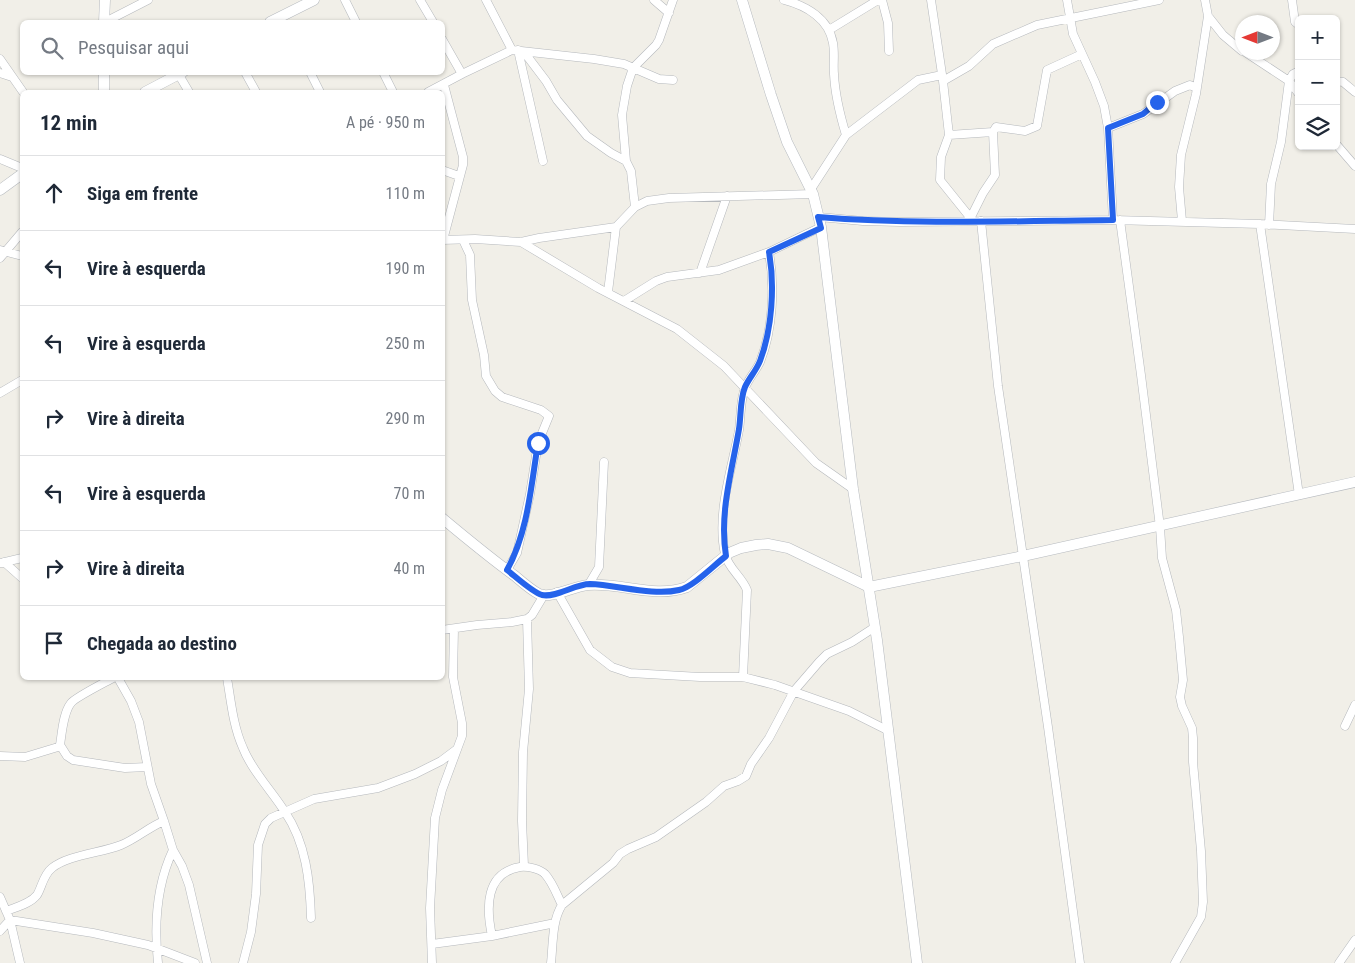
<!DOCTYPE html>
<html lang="pt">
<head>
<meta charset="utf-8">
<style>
	body { margin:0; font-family:"Roboto Condensed",sans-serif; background:#f2f2f3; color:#1f2937 }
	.controls { position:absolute; right:15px; top:15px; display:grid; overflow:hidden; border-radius:8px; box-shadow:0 1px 4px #0004 }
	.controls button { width:45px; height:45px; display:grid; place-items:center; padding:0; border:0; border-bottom:1px solid #e0e1e3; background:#fff; color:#1f2937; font:25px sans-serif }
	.compass { position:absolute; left:1235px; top:15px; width:45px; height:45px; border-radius:50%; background:#fff; box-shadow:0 1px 4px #0004; rotate:270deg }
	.stop { position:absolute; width:15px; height:15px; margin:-11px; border:4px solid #2563eb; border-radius:50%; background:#fff }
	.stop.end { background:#2563eb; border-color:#fff; box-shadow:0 1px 5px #0008 }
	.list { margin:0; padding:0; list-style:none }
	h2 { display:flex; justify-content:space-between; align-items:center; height:65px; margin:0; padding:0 20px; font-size:21px }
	h2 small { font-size:16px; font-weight:400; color:#747a83 }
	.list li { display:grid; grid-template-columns:32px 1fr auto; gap:15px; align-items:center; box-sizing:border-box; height:75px; padding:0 20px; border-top:1px solid #e0e1e3 }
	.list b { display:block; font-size:19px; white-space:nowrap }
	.list em { font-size:16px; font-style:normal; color:#747a83 }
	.icon { flex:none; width:28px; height:28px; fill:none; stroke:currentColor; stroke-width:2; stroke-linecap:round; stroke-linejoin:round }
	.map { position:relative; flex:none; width:1355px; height:963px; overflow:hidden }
	.search { position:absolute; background:#fff; box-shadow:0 1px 4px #0004; left:20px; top:20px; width:425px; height:55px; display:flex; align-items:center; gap:12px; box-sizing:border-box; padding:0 18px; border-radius:8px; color:#747a83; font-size:19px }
	.panel { position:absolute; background:#fff; box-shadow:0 1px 4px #0004; left:20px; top:90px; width:425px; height:590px; border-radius:8px }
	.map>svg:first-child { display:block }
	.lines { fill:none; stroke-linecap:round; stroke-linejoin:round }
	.street-casing { stroke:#b5b8bc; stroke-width:9 }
	.secondary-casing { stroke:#b6babf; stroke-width:11 }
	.street { stroke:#fff; stroke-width:8 }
	.secondary { stroke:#fff; stroke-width:10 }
	.route { stroke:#2563eb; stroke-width:6 }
</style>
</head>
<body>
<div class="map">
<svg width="1355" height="963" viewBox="0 0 1355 963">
	<rect width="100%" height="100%" fill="#f1efe8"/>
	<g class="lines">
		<defs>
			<path id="street" d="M345,0l11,22
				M420,0l13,22
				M486,0l26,50
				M654,0l15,13
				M784,0c23,6 45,19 49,43 2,11 0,21 1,31 1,21 6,41 12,61l-35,54
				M882,0l6,23 1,28
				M931,0l12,81 6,54 -8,22 -1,23 33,41
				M1067,0l6,34 22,48 9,24 4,22 5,92
				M1292,0l3,22 4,3
				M1208,16l15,19 19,16
				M105,22l43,-22
				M829,30l49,-30
				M442,39l20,35
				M518,50l25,111
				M524,52l22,29 11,19 30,36 24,17 15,8
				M1245,52l44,29 10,13
				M0,59l23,33
				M245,72l11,20
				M310,72l10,20
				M383,72l10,20
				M0,73l12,4
				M179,75l10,17
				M943,81l26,-15 24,-22 44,-19 122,-25
				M1336,81l7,1 12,10
				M428,92l34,-18 50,-24 82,9 30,5 35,15 14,1
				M1108,128l35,-14 32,-23 15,-6 6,3
				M846,135l72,-55 24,-5
				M949,135l44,-3 3,-5 29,4 12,-5 10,-56 35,-16
				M1336,144l19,22
				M0,159l22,9
				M442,170l17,6
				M635,207l-4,-36 -5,-10 -4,-46 5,-29 6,-18 23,-23 3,-5 14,-40
				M819,217l44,4 37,1 213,-2 147,4 95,5
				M971,217l12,-24 12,-18 -2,-43
				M1120,220l21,155 19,152 2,31 14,52 3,27 4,43 -3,17 2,9 10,22 1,10v24l8,89 2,51 -2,15 -26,46
				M981,221l17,165 50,341 32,236
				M1182,221l-3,-34 2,-32 15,-61 12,-78 -3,-16
				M1260,224l39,271
				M1269,225l2,-41 10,-42 8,-61 4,-7 6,-3
				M442,240l33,-1 46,3 18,-4 77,-11
				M443,240l20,-75v-8l-19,-72
				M463,240l7,15 2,45 12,55 2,21 9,15 7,6 39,13 8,6 -11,27 -8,51 -13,59 -10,17
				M521,242l77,46 79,41 47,37 92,97 37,26
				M0,250l22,6
				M0,258l22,-26
				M700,273l27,-77
				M608,292l8,-65 19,-20 12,-6 22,-3 144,-4
				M624,301l32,-20 11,-4 52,-7 50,-18 52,-25
				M0,393l22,-13
				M4,562l18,16
				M0,563l22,-5
				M589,584l10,-17 5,-105
				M557,592l33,58 22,17 18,6 70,4h43l32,8 74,26 40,20
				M442,630l35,-5 35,-3 15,-3 5,-4 12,-20
				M743,677l4,-87c-5,-13 -19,-22 -22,-36 -9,-40 7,-85 14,-124 2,-13 1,-30 6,-42 3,-9 11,-17 15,-26 13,-32 15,-76 9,-110
				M118,678l13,23 8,21 12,62 13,37 9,29 9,16 7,19 18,78
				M227,678c4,23 6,48 16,70 9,23 29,43 42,64 21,31 25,69 26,106
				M1345,726l10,-21
				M60,745l7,11 6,4 52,8 22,-1
				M0,756l25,1 33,-10 2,-2c2,-12 3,-32 11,-42 5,-6 33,-20 42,-25
				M524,866l-2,-45 1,-69 6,-63 -2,-70
				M0,897l10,23 10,43
				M6,911c10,-4 24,-7 31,-16 5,-8 6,-20 15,-27 16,-13 49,-15 69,-23 15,-6 28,-18 43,-24
				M10,920l83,13 55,12 47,18
				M0,931l10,-11
				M492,936c-6,-28 -7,-63 28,-69 8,-1 20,2 25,7 8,9 12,21 17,31
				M432,944l60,-8 63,-13
				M158,963c-4,-38 -2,-77 15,-113
				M243,963l8,-31 5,-38 2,-49 7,-21 6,-6 43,-19 64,-11 37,-14 26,-13 16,-12
				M432,963l-2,-55 5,-90 7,-28 20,-54v-13l-9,-46 1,-48
				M551,963c2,-18 1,-43 11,-58l51,-42 7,-9 8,-5 28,-12 50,-35 18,-16 14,-5 8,-5 5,-12 18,-26 25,-47 25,-29 8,-8 25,-12 23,-15
				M1339,963l16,-23"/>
			<path id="secondary" d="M742,0l29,95 16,47 26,52 8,33 32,262 24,151 40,323
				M104,22l1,-22
				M270,22l44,-22
				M104,92v-20
				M145,92l38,-20
				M0,190l22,-16
				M442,518c24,20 48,40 73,58 7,6 16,14 24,18 13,5 35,-8 49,-9 32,-3 67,14 99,2l42,-34 12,-5 15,-3 12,-1 20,4 81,39 154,-31 332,-74"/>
		</defs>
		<use href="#street" class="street-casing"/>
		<use href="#secondary" class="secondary-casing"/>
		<use href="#street" class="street"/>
		<use href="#secondary" class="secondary"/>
	</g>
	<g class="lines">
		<path class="route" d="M538,443c-7,43 -10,89 -31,127 9,7 25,22 35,25 14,3 33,-11 48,-11 27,1 63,12 89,6 14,-3 34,-24 47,-34 -7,-43 6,-85 13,-127 2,-13 1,-30 6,-42 4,-9 11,-16 15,-26 12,-32 15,-75 9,-109l52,-24 -3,-11c98,8 197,4 295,3l-5,-92 35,-14 14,-12"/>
	</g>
</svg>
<div class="controls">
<button>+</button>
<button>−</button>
<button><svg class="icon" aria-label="layers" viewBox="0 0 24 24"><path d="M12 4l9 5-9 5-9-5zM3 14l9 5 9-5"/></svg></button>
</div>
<svg class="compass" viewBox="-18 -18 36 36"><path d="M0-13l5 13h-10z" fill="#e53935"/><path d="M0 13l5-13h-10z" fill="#747a83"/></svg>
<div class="stop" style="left:538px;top:443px"></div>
<div class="stop end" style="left:1157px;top:102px"></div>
<div class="search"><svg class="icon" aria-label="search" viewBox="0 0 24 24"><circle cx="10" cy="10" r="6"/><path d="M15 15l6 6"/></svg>Pesquisar aqui</div>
<section class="panel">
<h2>12 min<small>A pé · 950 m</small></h2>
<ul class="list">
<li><svg class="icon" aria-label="ahead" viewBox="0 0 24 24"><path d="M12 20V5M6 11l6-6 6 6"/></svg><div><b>Siga em frente</b></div><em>110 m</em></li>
<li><svg class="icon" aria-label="left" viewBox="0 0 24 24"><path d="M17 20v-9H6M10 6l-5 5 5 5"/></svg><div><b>Vire à esquerda</b></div><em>190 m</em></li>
<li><svg class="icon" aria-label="left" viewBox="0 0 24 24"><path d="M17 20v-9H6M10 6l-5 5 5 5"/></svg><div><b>Vire à esquerda</b></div><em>250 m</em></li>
<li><svg class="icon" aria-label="right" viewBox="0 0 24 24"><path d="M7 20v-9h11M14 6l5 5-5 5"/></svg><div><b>Vire à direita</b></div><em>290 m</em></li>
<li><svg class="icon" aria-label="left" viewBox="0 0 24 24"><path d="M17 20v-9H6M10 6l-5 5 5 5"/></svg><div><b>Vire à esquerda</b></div><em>70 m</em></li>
<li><svg class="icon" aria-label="right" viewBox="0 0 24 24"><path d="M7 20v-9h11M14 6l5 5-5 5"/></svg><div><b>Vire à direita</b></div><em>40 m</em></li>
<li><svg class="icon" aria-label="arrive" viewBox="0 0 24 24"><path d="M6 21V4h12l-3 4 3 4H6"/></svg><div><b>Chegada ao destino</b></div></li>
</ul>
</section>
</div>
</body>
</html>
